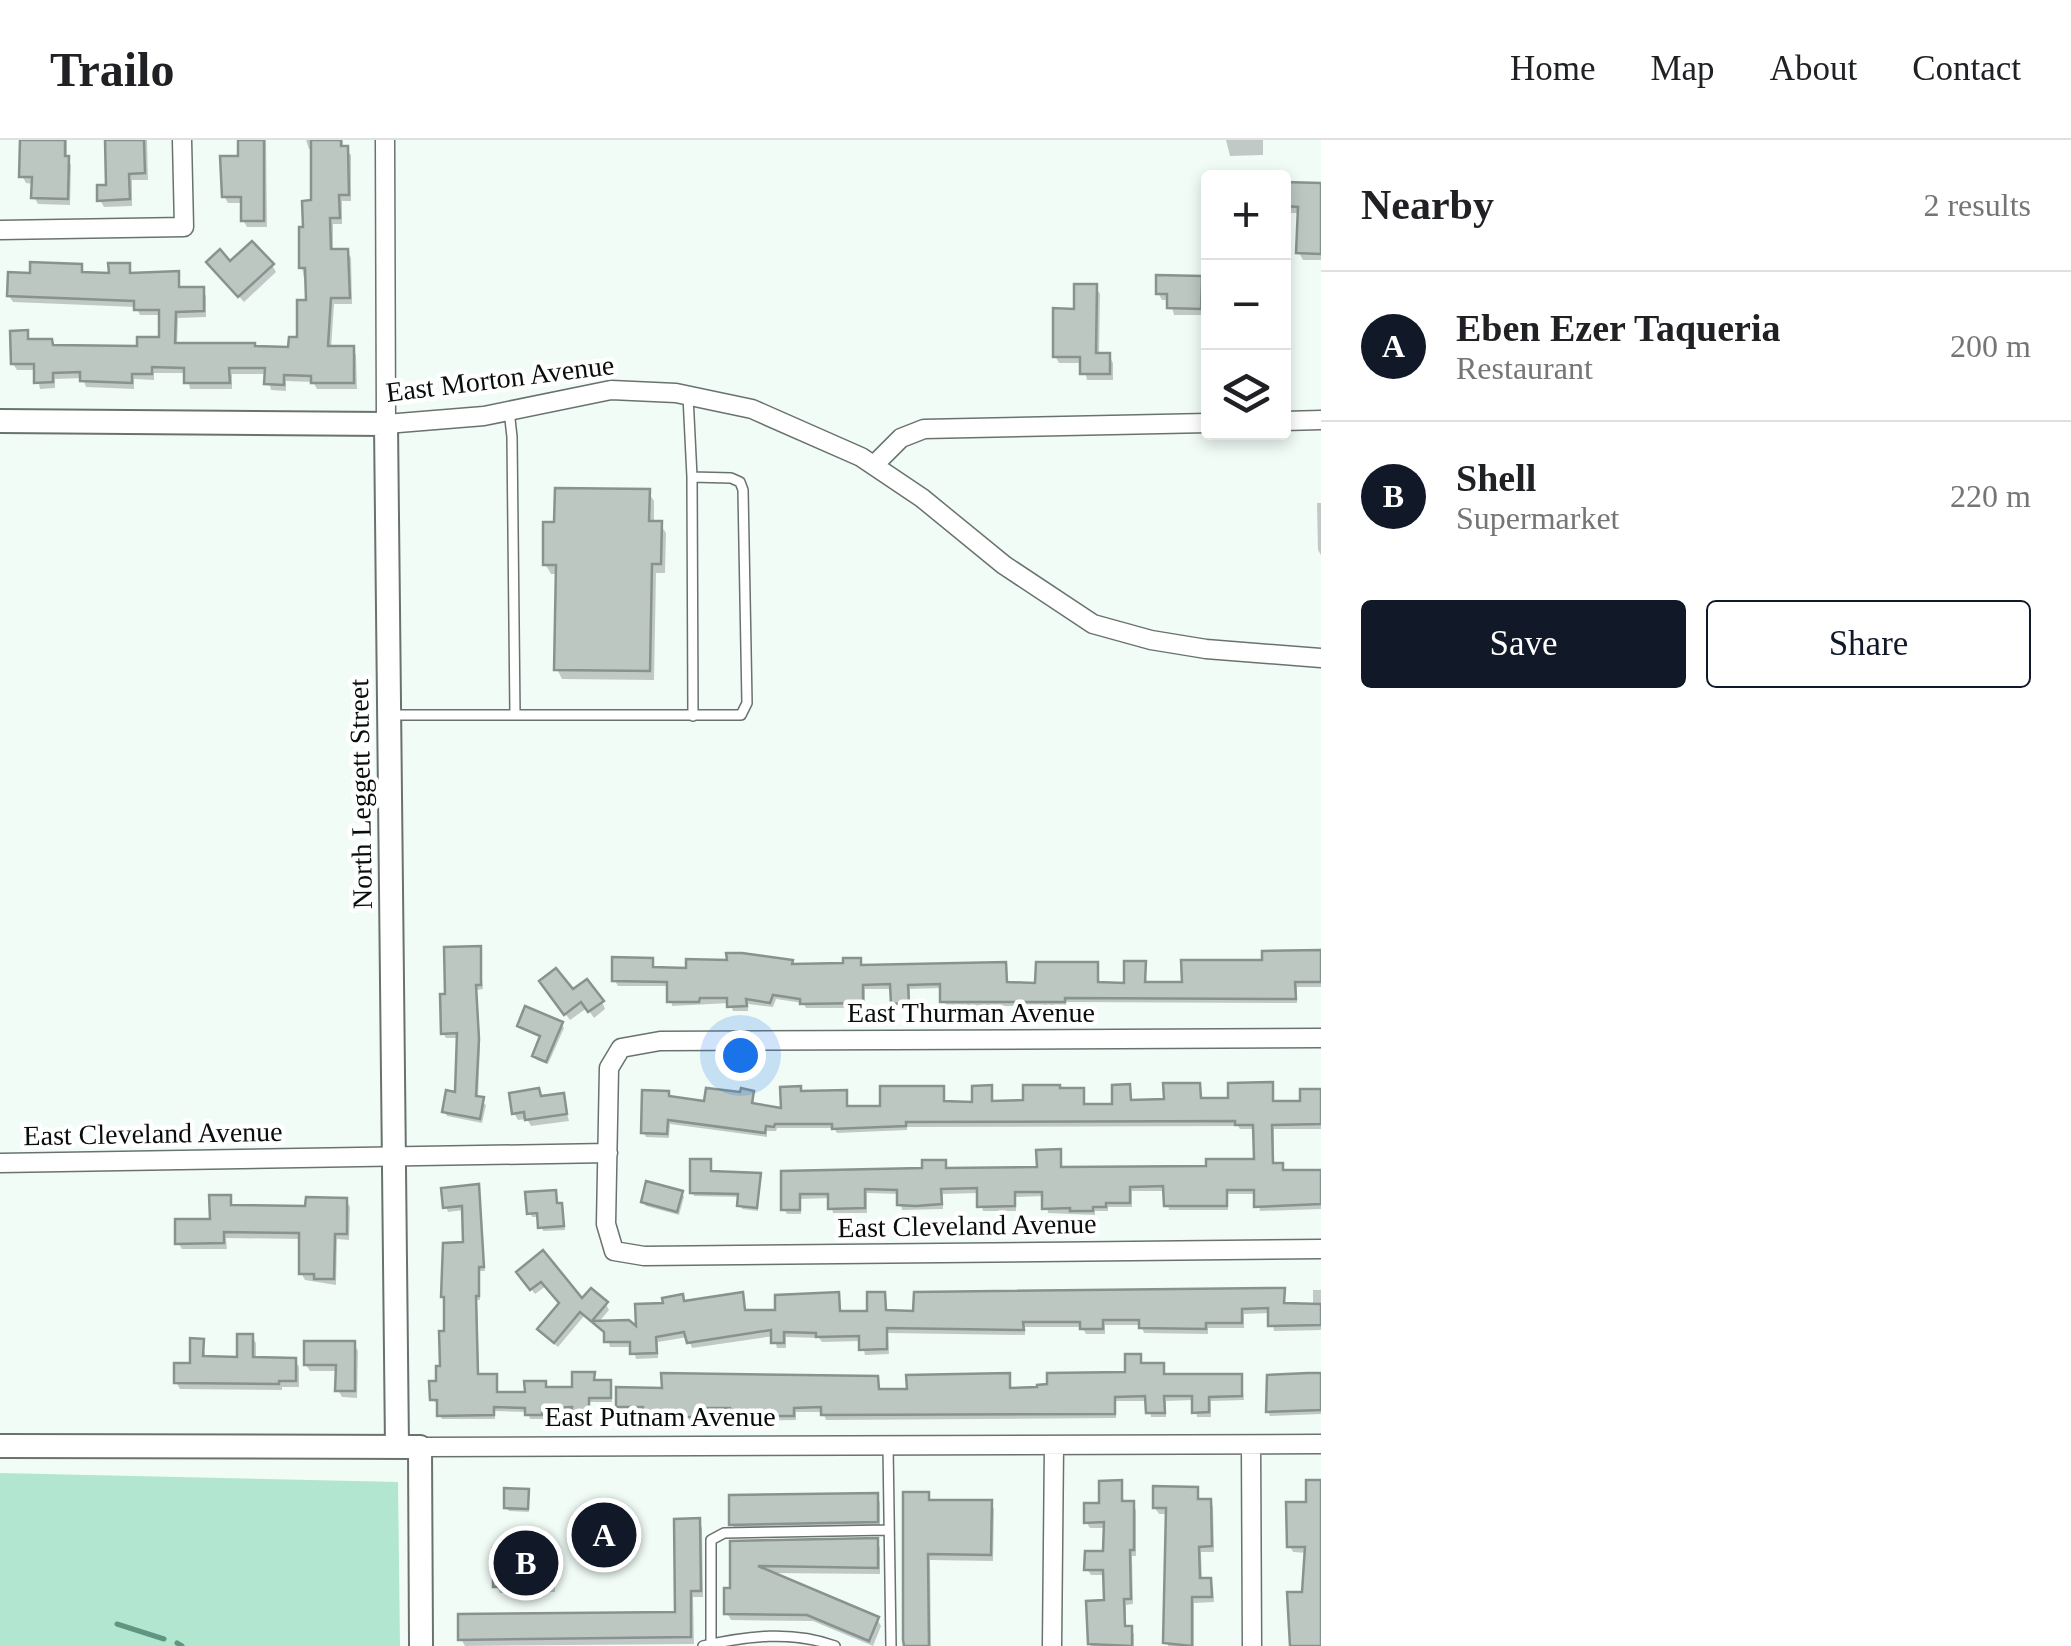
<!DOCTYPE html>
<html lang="en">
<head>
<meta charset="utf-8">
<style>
	body { margin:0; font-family:"Times New Roman",serif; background:#f6f6f6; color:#202124 }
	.controls { position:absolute; right:30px; top:30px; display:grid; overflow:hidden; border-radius:10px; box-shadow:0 5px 15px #0003 }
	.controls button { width:90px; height:90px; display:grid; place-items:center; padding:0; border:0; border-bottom:2px solid #e0e0e0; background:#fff; color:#202124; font:50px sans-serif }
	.you { position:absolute; left:740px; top:915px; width:35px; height:35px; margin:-25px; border:8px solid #fff; border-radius:50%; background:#1a73e8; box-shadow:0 0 0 15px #1a73e833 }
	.badge { display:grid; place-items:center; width:65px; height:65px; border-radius:50%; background:#111827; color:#fff; font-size:32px; font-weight:700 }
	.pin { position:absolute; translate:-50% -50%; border:5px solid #fff; box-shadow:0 2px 10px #0006 }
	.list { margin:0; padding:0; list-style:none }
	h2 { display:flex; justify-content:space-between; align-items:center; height:130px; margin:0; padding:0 40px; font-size:42px }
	h2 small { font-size:32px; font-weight:400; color:#757577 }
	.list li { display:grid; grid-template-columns:65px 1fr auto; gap:30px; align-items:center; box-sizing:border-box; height:150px; padding:0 40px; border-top:2px solid #e0e0e0 }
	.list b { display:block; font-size:38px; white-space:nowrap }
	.list p { margin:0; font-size:32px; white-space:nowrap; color:#757577 }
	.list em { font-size:32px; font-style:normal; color:#757577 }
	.actions { display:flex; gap:20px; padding:30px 40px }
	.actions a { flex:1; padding:22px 0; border:2px solid #111827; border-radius:10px; text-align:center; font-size:35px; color:#111827 }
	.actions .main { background:#111827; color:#fff }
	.icon { flex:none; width:55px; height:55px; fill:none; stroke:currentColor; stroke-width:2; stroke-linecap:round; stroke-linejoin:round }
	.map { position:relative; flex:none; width:1321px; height:1506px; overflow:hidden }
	header { display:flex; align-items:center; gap:60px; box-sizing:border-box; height:140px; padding:0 50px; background:#fff; border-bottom:2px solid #e0e0e0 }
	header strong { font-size:48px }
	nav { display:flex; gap:55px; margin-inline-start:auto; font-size:35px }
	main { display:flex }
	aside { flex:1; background:#fff }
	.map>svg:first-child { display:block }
	.green { fill:#b2e6d0 }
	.shadow { fill:#0003 }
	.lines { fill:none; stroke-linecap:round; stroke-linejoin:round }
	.stream { stroke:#609681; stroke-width:5 }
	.building { fill:#bcc7c2; stroke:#88928e; stroke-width:2.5 }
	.service-casing { stroke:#69726e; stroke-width:12 }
	.minor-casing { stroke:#69726e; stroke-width:21 }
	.tertiary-casing { stroke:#69726e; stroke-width:26 }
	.service { stroke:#fff; stroke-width:9 }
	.minor { stroke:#fff; stroke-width:18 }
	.tertiary { stroke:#fff; stroke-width:22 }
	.labels { text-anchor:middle; stroke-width:9; stroke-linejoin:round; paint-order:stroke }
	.street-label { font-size:28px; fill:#090d0b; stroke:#fff }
</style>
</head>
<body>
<header>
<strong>Trailo</strong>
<nav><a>Home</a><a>Map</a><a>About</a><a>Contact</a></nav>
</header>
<main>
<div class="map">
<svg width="1321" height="1506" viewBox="0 0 1321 1506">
	<rect width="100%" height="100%" fill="#f1fcf7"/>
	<path class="green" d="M0,1333l398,9 2,164h-400z"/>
	<path class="shadow" d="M22,0h45v19l4,6 -1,40 -32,-1 -4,-7v-13l-8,-1 -4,-7z
		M104,0h43l1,40h-16v26l-28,1 -4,-7 9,-13z
		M241,0h25l1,87h-20l-4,-7v-17h-15l-4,-7 17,-38z
		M306,0h37v8l8,7v46h-9v23h-9v27h14l4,7 1,46h-18l-3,45 22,-1 3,7 1,34h-40l-4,-7 -27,-1v10l-15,-1 -4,-16h-35v15h-42l-3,-16h-33v7l-20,-1v10l-48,-2 -3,-9 -28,1v9l-15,1 -4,-19h-19l-4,-6 13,-31 4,7 21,1 4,7 85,1 21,-9 1,-25h-22l-4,-8 -123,-5 -4,-6 23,-21 49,-9 3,7 27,3 17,-10 4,10 45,-2 4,16 21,-1 4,7v21l-28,1 -1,27 114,5 9,-10 8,-38 -6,-35 3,-38 8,-26v-54h-4z
		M1226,0h37v15l-33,1z
		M1284,45l37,1v74h-18l-4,-7 1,-40h-14z
		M209,123l63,2 4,7 -32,30z
		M1200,138l4,7v30h-30l-4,-15h-8l-4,-7z
		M1096,147l4,7 -1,62h10l4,7v17h-26l-4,-17h-24l-4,-7 21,-45z
		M648,352l6,9v23h6l6,9 -1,40h-9l-2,107 -92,-1 -5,-10 1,-95h-7l-6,-10 12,-40z
		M1317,363h4v52l-3,-5z
		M479,809l4,40 -6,1 3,55 -2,54 8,6 -4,18 -35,-7 -3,-5 13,-16 3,-57h-14l-3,-5 3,-83z
		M1321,813v34h-24v16l-231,-1v4h-120l-4,-18 -32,1v19h-14l-3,-19h-28v19h-59l-3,-5 -27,-4 -3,8 -25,-3v7h-15l-3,-8 -58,3 -2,-20h-52l-3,-5 37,-21 3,9 33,1 103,-8 3,4 52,-1 14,-4 4,6 141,-3 3,20 30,2 59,-22 3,21h26l18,-22 3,21h37l80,-21z
		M546,848l56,14 3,7 -11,9 -7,-10 -17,12z
		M561,884l3,4 -16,36 -11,-4 -2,-4 7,-18 -23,-12z
		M1271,944l3,20 29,-1 18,-11v37h-47v36h8l3,5 36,3v36l-61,2 -4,-17h-28v16h-59l-3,-19h-34v16h-24v4h-13v4l-47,-2 -3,-17 -29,1v14h-33l-4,-18 -36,1v15l-41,1 -3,-16 -32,-1v20h-34l-3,-15 -29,1v15h-14l-3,-5 -1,-36 142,-2 20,-9 3,8 91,-1 21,-17 3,18 145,-2 48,-6v-33h-16l-2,-3 -331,1v3l-70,3 -3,-5h-57l-1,3h-9v6l-97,-13 -1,14 -23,-1 -3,-5 25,-39 3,6 36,5 46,-11 1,13 29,5 19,-18 43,-1 3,17 34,-1 60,-19 3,15h30l16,-16 3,15h31l36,-12 21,-1 3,17h30l14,-20 3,16 34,-1 33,-17 3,16h28z
		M538,951l4,7 20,-3 7,26 -38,5 -4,-7 -9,1 -4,-7z
		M710,1022l2,11 47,2 -1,36 -16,-2 -2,-12 -46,-1 -2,-4z
		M478,1047l7,84h-5v29h-3l2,76h16l3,18h29l17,-11 3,5 27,1 19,-14 3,8h14l2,19h-22v15h-14l-3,-6 -30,1v7h-13l-2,-7 -33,-1v8h-53l-2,-4 -1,-11 -7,-4 10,-32 5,-35v-31l-4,-6 22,-51 -1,-35 -16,2 -2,-5z
		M555,1052l3,13 5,4 2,21 -22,1 -3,-14h-8l-2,-4z
		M682,1053l2,4 -5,18 -33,-9 -3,-4z
		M229,1058l4,9 75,2 38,-9 4,7 -1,33 -12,-1 -1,46 -31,-5 -4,-7 1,-34 -76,-1 1,11h-45l-4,-6 34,-22z
		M543,1113l39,49 24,2 3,6 -11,13 40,8 47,-28 56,-8 5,17 31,1 61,-19 3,19h29l14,-19 4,19 395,-22 3,15 27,1v-17h8v40l-47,1 -3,-18 -27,1v14h-36v6l-64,-1 -3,-8h-36v9h-19l-4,-7h-57v8l-137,-2 1,21 -24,1 -3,-14 -40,1 -3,-4 -33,-1v11h-9l-3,-12 -82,12 -4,-11 -30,5v16l-22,1 -3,-12h-23l-3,-12 -23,-19 -26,31 -14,-12 -4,-6 21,-25 -15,-18 -11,8 -13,-16z
		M252,1197l4,6v17h39l4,7v20h-17v3l-102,-1 -4,-7 16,-16 10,-25 4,18h34z
		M354,1204l4,7 -1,47 -15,-1 -4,-7v-19h-28l-4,-6z
		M1139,1216l4,10h19l4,11 75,-1 3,24 -33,1v16h-14l-3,-17 -28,1v16h-15l-3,-16h-32v17l-290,2 -3,-8h-27v8l-61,1 -3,-9h-28l1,9 -15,1 -2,-5 -40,4 -3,-9 -24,-1 -3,-5 46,-16 213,-12 3,14 29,-1 100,-15 3,14h28l88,-15z
		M1321,1237v37l-51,2 -2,-4z
		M1121,1343l3,21 8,-1 4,7v46h-4l1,48 -7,1v23h4l4,6v12h-43l15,-43v-28h-15l-4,-6 19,-15v-26h-16l-4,-6z
		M1321,1343v163h-29l12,-52 4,-41 -15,-1 -3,-6z
		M1197,1349l3,12h10l3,6 1,45h-13l1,29 8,-1 3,7 1,15 -20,1v43h-26v-132h-9l-4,-6z
		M527,1352l2,20 -20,-1 -3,-4z
		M876,1355l4,7v26l-144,3 -4,-7z
		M927,1355l5,7 58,1 4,6 -1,52 -63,-1 1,86h-26z
		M698,1381l4,7 1,69h-10l1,47 -229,2 -4,-7 217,-25z
		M616,1384l3,30 -31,1 -2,-4z
		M876,1401l4,7v26l-113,-1 110,46 4,7 -8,20 -60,-25 -82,-1 -4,-7 5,-23v-47z
		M550,1409l4,7 1,36 -55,1 -4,-7z"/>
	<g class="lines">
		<path class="stream" d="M117,1484l47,15
			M177,1503l5,3"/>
	</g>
	<path class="building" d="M20,0h45v16h4l-1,43 -37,-1 1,-21h-13z
		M105,0h39l1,33 -16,1 1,25 -33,2v-16h9z
		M238,0h26v81h-23v-24h-19l-2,-41h18z
		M311,0h30v6h7l1,49h-10l1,23h-10l1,31h17l2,49h-19l-3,48h26v37h-43v-7l-27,-1v10l-20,-1 1,-16h-36l1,15h-46v-15l-32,-1v7h-20v9l-52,-2v-9l-27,1v9l-19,1v-19h-23l-1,-33 18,-1v9h24l1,6 84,1v-9h22v-27h-25v-9l-127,-5 1,-24 22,1v-11l52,2v8l27,1 -1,-10h22v10l49,-2v16h25v24l-28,1 -1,31h80v3l33,1 1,-10h8v-37h9l-1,-32h-6v-41h4l-1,-26 9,-1z
		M1284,42l37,1v71l-25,-1 2,-46 -14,-1z
		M252,101l22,23 -36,33 -32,-35 14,-13 10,12z
		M1156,135l46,1 -1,33 -34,-1v-14h-11z
		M1074,144h23l-1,69h14v21h-30v-17h-27v-49l21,1z
		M555,348l95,1 -1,32h13l-1,43h-9l-2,107 -96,-1 2,-105h-13v-43h11z
		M481,806v39h-5l3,54 -3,57 8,1 -4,22 -38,-7 4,-22 9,2 2,-59 -16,1 -1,-40h5l-1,-47z
		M1321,810v32h-26l1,17 -231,-1v4h-125v-18l-32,1 1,18 -18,1 -1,-20 -27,1v18l-63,1v-5l-27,-4 -3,8 -24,-4 1,7 -20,1v-9h-27l-1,4h-32v-20l-55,-1v-24l41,1v9l33,1v-9l41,1 -1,-7h16l51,7 -1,4 51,-1v-5h18v7l145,-3 1,20 28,1 1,-21h62v20l26,1v-22h22l-1,21h37l-1,-22h81v-9z
		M556,828l17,21 14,-10 17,22 -16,11 -7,-10 -17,13 -25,-34z
		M525,866l38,16 -17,40 -14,-6 8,-20 -23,-10z
		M1273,942v19h27v-12h21v35l-49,1 1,38h10v7h38v34l-67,3v-17h-27v16h-63l-1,-20 -33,1v16h-24v4h-13v4h-23v-3l-28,1v-17h-27v14l-38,1v-19l-36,1 1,15 -26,2 -19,-1v-15l-32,-1v19l-37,1v-15h-28v16h-19v-39l141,-3v-8h24v8l91,-1 -1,-17 25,-1v18l145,-1v-7h48l-1,-34h-18v-4l-329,1v4l-74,3v-5h-57l-1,3 -8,-1 -1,7 -97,-13 -1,14 -26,-1 1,-43 27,1v5l35,5 2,-13 34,4 1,-4 13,3 -2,12 29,5 -1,-21 21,-1v5l46,-1v16h33v-20h64v15l28,1v-16l20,-1v16l31,-1v-15h37v3h24v16h28v-19l18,-1 1,16 33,-1 -1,-16h37l1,15h27v-15z
		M539,948l2,8 23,-3 3,21 -42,6 -1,-8 -12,2 -3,-21z
		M690,1019h21v12l50,2 -4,35 -20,-2 1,-12 -48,-1z
		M646,1041l37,10 -6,21 -36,-10z
		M479,1044l5,83h-5v29h-3l2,78h19v18h28l-1,-11h22v6h26v-15h23l-1,8h17v18h-22v15h-18l1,-6 -30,1v7h-17v-7l-31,-1v8l-57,1v-16h-7l-1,-19h7v-15h4l-1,-35h5v-34h-3l2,-54 20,-1 -1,-36 -19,2 -2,-20z
		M556,1050l1,13h5l2,23 -26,2 -1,-15 -10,1 -2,-22z
		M209,1055h22v10l74,1 1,-9 41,1v36h-12l-1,45h-20v-5h-15v-41l-75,-1v11l-49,1v-25h35z
		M543,1110l39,48 9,-10 17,14 -16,19 37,-1 7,6 -1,-22 28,-1 -1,-5 21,-4 1,7 59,-9 2,18h30v-15l64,-3 1,19h27v-19h18l1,18 27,1 1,-19 355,-4h16l-1,15 37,1v21l-53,1v-18l-26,1v14h-36v6l-67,-1v-8h-36v9h-23v-7h-57l1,8 -137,-2v21l-28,1v-14l-43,1v-4l-32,-1v11h-13v-13l-84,13 -3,-11 -28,5 1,16 -27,1v-12h-26v-10l-24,-20 -26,31 -17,-14 22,-26 -18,-21 -11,8 -14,-18z
		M237,1194h16v23l43,1v23h-17v3l-105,-1v-20h16v-25l14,1 -1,17 34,1z
		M304,1201h51v50h-20l1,-26h-32z
		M1125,1214h16v9h23v11h78v22l-33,1v15l-17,1v-17h-28l1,17h-19l-1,-17 -30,1v17l-294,1v-8l-27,1v8h-64v-8h-27v9h-18v-4l-42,4v-10h-27v-20l46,1 -1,-15 217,3 1,13h28l-1,-14 104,-2v15l27,-1v-2l10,-1v-11l78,-1z
		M1308,1233h13v37l-55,2 1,-37z
		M1122,1340v21h12v49h-4l1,49h-7l1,27h7v20l-44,-2 -2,-43 18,-1 -1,-30h-19l1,-19h18l1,-29 -20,1v-20h15v-22z
		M1306,1340h15v166h-31l-3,-54h15l3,-45h-18l-1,-45h20z
		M1153,1346l45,1v12h13l1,47 -13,1 1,31h11l1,19h-20v49l-29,-3 3,-135h-13z
		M504,1348l25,1 -1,20 -24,-1z
		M903,1352h26v8h63l-1,55 -63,-1 1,92h-25l-1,-6z
		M878,1353v29l-149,3v-30z
		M700,1378l1,73h-10v46l-233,3v-26l217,-2 -1,-93z
		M617,1382l1,29 -34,1 -1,-29z
		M878,1398v30l-120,-2 121,51 -10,24 -62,-26 -83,-1v-26h6v-47z
		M552,1407l1,39 -60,1v-39z"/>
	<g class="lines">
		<defs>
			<path id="service" d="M509,270l3,27 3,278
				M692,337l1,239
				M392,575h349l6,-12 -4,-213 -3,-8 -9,-4 -39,-1 -4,-81
				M888,1306l3,200
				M711,1504v-104l13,-7 165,-3
				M703,1506c43,-10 89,-16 132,0"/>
			<path id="minor" d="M385,0l1,284 98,-8 127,-26 65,3 76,16 109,48 61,41 82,67 89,59 58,16 55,9 115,9
				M0,90l184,-3 -2,-87
				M1284,281l37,-1
				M874,325l27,-27 23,-9 284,-6
				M1321,898l-661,3 -39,7 -12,20 -3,156 8,27 30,5 677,-7
				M0,1023l608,-10
				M1251,1305l1,201
				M420,1307l901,-3
				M1052,1506l2,-201"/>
			<path id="tertiary" d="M0,281l386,3 11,1023
				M0,1306l420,1 1,199"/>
		</defs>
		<use href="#service" class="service-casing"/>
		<use href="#minor" class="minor-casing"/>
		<use href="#tertiary" class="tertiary-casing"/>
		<use href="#service" class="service"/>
		<use href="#minor" class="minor"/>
		<use href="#tertiary" class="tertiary"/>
	</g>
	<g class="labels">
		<g class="street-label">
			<text transform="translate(500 238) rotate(-7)" y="10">East Morton Avenue</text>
			<text transform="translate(360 654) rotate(-91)" y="10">North Leggett Street</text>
			<text x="971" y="882">East Thurman Avenue</text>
			<text transform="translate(153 993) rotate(-1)" y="10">East Cleveland Avenue</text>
			<text transform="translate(967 1085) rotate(-1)" y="10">East Cleveland Avenue</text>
			<text x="660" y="1286">East Putnam Avenue</text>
		</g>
	</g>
</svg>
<div class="controls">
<button>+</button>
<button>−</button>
<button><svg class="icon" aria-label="layers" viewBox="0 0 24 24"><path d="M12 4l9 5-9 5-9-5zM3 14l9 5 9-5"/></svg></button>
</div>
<div class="you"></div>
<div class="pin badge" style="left:604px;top:1395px">A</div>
<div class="pin badge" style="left:526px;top:1423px">B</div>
</div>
<aside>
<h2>Nearby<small>2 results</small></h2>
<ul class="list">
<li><span class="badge">A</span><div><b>Eben Ezer Taqueria</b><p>Restaurant</p></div><em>200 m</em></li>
<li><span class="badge">B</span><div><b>Shell</b><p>Supermarket</p></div><em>220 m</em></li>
</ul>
<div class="actions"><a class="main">Save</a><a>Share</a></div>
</aside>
</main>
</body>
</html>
